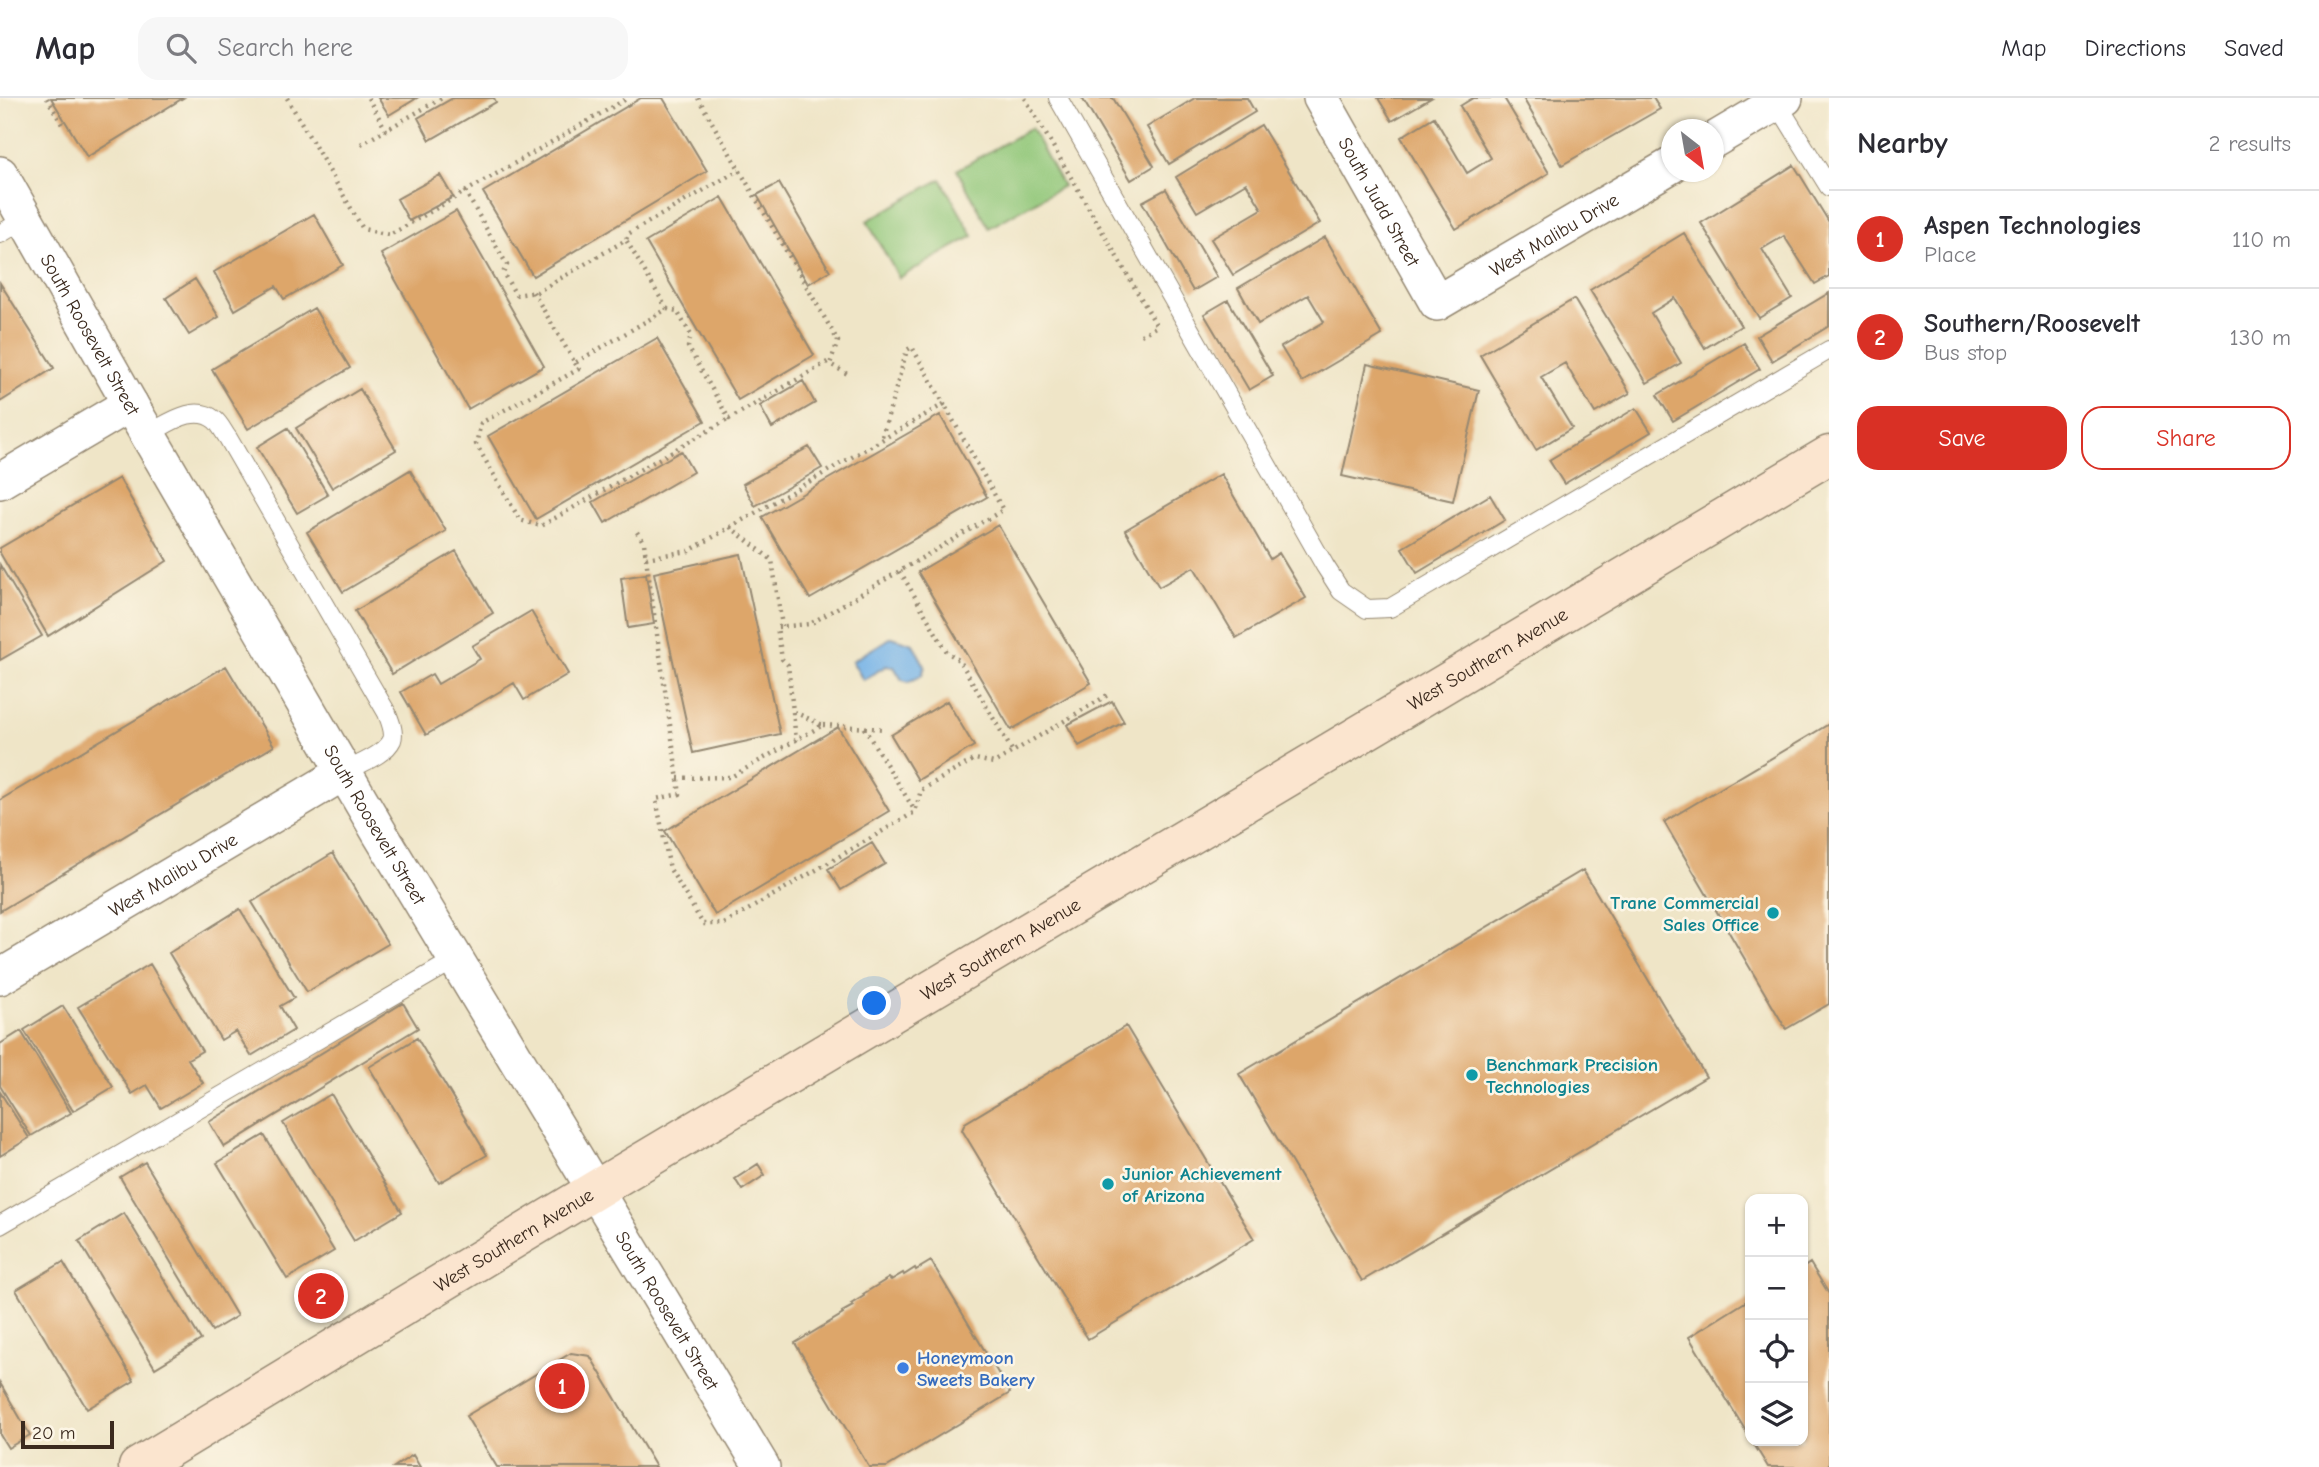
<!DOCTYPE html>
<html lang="en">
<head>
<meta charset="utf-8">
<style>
	body { margin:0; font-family:"Comic Neue",sans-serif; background:#f7f7f7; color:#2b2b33 }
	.controls { position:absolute; right:21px; bottom:21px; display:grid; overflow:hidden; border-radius:14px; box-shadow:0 2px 5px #0004 }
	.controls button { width:63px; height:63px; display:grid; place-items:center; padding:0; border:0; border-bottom:2px solid #e1e1e2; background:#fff; color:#2b2b33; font:35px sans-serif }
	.compass { position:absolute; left:1661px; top:21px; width:63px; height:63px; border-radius:50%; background:#fff; box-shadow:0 2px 5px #0004; rotate:149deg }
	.scale { position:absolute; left:21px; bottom:18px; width:93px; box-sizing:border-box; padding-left:7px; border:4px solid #3b2a1e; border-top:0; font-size:19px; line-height:24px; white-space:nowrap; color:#3b2a1e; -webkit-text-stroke:5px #fcf5e5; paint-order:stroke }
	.you { position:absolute; left:875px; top:906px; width:24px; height:24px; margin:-18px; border:5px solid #fff; border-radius:50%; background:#1a73e8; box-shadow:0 0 0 10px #1a73e833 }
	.badge { display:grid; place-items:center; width:46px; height:46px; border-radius:50%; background:#d93025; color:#fff; font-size:23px; font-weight:700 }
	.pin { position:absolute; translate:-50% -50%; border:4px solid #fff; box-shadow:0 2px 7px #0006 }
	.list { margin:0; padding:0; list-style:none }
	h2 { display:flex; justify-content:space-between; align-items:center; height:91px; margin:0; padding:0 28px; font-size:30px }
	h2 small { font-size:23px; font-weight:400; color:#7c7c81 }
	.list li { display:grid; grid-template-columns:46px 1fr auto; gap:21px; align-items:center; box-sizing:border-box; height:98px; padding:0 28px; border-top:2px solid #e1e1e2 }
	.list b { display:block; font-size:26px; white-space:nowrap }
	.list p { margin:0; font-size:23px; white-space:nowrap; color:#7c7c81 }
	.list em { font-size:23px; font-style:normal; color:#7c7c81 }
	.actions { display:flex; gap:14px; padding:21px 28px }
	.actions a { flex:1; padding:16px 0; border:2px solid #d93025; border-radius:21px; text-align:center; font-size:24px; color:#d93025 }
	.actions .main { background:#d93025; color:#fff }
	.icon { flex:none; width:38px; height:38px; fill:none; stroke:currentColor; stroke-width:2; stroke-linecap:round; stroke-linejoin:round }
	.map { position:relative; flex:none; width:1829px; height:1369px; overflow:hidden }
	header { display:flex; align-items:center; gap:42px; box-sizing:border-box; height:98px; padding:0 35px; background:#fff; border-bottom:2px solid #e1e1e2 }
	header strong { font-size:33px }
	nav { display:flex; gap:38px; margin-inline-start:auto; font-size:24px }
	.search { width:490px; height:63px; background:#f7f7f7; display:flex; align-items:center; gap:18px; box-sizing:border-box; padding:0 24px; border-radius:21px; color:#7c7c81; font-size:26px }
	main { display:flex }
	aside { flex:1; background:#fff }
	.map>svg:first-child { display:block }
	.green { fill:#92c77a; stroke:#66784c; stroke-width:2 }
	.water { fill:#75b2e7; stroke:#586e82; stroke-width:2 }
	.building { fill:#dda66b }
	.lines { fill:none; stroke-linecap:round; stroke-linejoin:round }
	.service-casing { stroke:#958872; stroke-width:20 }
	.minor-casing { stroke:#958872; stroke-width:38 }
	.secondary-casing { stroke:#958872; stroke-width:41 }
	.path { stroke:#958872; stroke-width:4.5; stroke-dasharray:2 5; stroke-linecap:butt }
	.service { stroke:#fff; stroke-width:18 }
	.minor { stroke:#fff; stroke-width:35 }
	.secondary { stroke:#fbe5cf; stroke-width:38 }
	.culture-dot { fill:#0f9aa8; stroke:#fcf5e5; stroke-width:2.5 }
	.shop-dot { fill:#3f7fe0; stroke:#fcf5e5; stroke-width:2.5 }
	.labels { text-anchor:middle; stroke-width:5; stroke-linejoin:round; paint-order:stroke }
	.street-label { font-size:19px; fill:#3b2a1e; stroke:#fcf5e5 }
	.culture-label { font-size:19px; font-weight:bold; fill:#0d838f; stroke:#fcf5e5; text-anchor:start }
	.shop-label { font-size:19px; font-weight:bold; fill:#366cbe; stroke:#fcf5e5; text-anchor:start }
</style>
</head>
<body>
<header>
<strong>Map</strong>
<div class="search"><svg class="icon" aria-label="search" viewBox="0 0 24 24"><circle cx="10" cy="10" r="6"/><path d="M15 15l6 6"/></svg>Search here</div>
<nav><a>Map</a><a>Directions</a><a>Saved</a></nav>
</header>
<main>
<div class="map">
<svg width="1829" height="1369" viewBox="0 0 1829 1369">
	<rect width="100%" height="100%" fill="#fcf5e5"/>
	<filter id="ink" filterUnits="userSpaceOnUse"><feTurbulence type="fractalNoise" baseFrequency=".0143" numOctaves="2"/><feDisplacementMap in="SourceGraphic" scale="14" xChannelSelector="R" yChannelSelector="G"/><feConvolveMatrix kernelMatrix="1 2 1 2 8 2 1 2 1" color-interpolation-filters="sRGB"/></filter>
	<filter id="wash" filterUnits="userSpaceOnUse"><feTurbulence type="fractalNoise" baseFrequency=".00686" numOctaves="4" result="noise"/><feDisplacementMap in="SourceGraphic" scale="28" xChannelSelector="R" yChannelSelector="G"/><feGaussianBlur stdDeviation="1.57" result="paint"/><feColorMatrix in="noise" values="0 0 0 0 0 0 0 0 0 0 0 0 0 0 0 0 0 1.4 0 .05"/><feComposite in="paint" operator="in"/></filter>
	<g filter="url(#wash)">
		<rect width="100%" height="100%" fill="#efe5c7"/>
		<path class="green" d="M1031,30l32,58 -74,42 -32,-58z
			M941,81l32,57 -74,42 -32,-57z"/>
		<path class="water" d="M892,539l21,7 12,22 -3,9 -13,7 -7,-2 -8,-13 -8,-1 -23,14 -11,-19z"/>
		<g id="blocks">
			<path class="building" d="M51,0h132l-96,59z
				M378,0h39l-28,17z
				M453,0h41l2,4 -66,38 -12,-22z
				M641,0h22l44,73 -174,105 -50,-84z
				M1082,0h31l41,68 -23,14z
				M1195,0h52l8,14 -86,52 -22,-37z
				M1378,0h53l-39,23z
				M1473,0h31l45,75 -93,56 -55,-92 33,-20 33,56 24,-15 -31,-52z
				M1523,0h130l7,11 -98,56z
				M1261,27l59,98 -87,52 -22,-36 51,-30 -16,-26 -49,29 -21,-35z
				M1794,67l35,57v54l-14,8 -31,-48 -22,13 30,49 -33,20 -58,-95z
				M440,77l13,22 -44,24 -12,-22z
				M779,85l51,88 -22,13 -51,-89z
				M1166,91l51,88 -24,14 -51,-89z
				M722,99l92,158 -76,45 -92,-158z
				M456,113l88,155 -76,43 -87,-155z
				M314,116l29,51 -59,34 -8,-13 -41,24 -21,-38z
				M1684,135l57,93 -36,22 -30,-50 -24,15 30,50 -34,20 -57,-93z
				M1325,139l57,98 -80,47 -21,-35 43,-25 -16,-27 -50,29 -20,-36z
				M195,181l24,38 -30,18 -23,-37z
				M0,185l54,85 -54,34z
				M1829,195v33l-57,35 -15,-25z
				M1574,201l56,94 -35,20 -30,-50 -24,14 31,51 -36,22 -56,-95z
				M1228,202l45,76 -24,14 -45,-76z
				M314,210l36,60 -102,61 -36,-60z
				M657,240l48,83 -169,98 -48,-83z
				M1744,245l16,26 -87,52 -16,-26z
				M1367,266l112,26 -26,111 -111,-25z
				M803,283l12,22 -43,25 -12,-22z
				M360,291l36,61 -64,38 -36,-60z
				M1636,310l15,24 -87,52 -15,-24z
				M940,317l47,82 -177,102 -48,-82z
				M288,330l40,67 -31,18 -40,-66z
				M809,349l13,21 -67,38 -12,-22z
				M681,353l12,21 -88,51 -12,-21z
				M410,372l36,61 -103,61 -36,-60z
				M1221,376l49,85 9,-6 27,45 -70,40 -42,-71 -35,20 -34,-57z
				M119,380l48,83 -119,75 -48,-83v-5z
				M1490,397l15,25 -88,53 -15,-25z
				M998,427l93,158 -80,47 -93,-158z
				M456,453l37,62 -101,61 -37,-63z
				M741,456l39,180 -87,19 -39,-180z
				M0,467l42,71 -42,24z
				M646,476l8,50 -26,4 -7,-50z
				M531,513l37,63 -44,26 -10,-17 -88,52 -25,-43 31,-18 6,10 42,-25 -8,-13z
				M226,568l48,80 -274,165v-111z
				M947,603l27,45 -56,34 -27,-45z
				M1112,603l12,21 -45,24 -12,-21z
				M1829,626v280l-43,25 -122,-207z
				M838,629l51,84 -174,104 -50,-84z
				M872,745l13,21 -44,26 -13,-21z
				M333,755l55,91 -81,48 -55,-90z
				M1583,772l123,207 -344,204 -123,-207z
				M240,811l54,89 -14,8 14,24 -43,26 -15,-25 -15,9 -52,-87z
				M150,866l52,87 -14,8 15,24 -42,25 -14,-23 -15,9 -54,-87z
				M403,905l15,25 -194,119 -15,-25z
				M63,908l50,81 -40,24 -49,-81z
				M1126,928l128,213 -166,100 -126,-209 3,-7z
				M21,933l50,82 -40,23 -31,-50v-42z
				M417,940l70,117 -48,28 -70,-116z
				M0,994l29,46 -29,18z
				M331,996l71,118 -48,29 -71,-118z
				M264,1037l70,116 -47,28 -70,-116z
				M145,1064l92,154 -25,15 -92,-154z
				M758,1066l7,11 -23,15 -7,-11z
				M124,1115l77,127 -46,28 -76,-127z
				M931,1163l79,132 -123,74h-18l-74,-124 48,-29 -1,-2 11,-6 -2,-2 13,-8 -1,-2 26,-16 2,2 12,-7 1,2 11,-7 1,2z
				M63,1164l71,119 -47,28 -71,-119z
				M1810,1165l19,31v173h-61l-16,-26h51v-173z
				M1750,1201v139l-61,-101z
				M571,1255l19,3 66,111h-159l-31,-51z
				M0,1285l30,52 -22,13 -8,-13z
				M413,1357l7,12h-26z"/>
		</g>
	</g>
	<g filter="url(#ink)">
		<use href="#blocks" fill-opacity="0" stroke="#958872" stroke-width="2"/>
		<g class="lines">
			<defs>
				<path id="service" d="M1058,0l267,468 16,25 26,18 23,-1 439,-258
					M1777,5l52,84
					M0,136l25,-15
					M148,336c20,-10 46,-31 67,-14 5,4 9,13 13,18l159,275c3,8 8,19 5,27 -7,15 -34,24 -47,32
					M0,1127l456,-266"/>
				<g id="minor">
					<path id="s1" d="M1321,0l116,205 235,-138"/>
					<path d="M1714,42l71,-42"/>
					<path id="s2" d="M0,76l130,230 249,428 383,635"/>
					<path d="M0,383l130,-77"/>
					<path id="s3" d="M0,879l345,-205"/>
				</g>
				<g id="secondary">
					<path id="s4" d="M138,1369l457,-277 1234,-735"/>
				</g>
			</defs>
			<use href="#service" class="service-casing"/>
			<use href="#minor" class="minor-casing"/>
			<use href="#secondary" class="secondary-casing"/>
			<path class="path" d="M47,0l17,30
				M287,0l76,131 27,6 238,-137
				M368,0l18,32 56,-32
				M698,0l140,243 -8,23 19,11
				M1025,0l132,228 -16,9
				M361,46l25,-14
				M465,93l42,74 -4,8 13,22 21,-3 89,-52 2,-6 111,-64
				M533,194l42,71 92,-54 -41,-69
				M667,211l10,2 14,24 -3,12 41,72 102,-59
				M575,265l4,6 -98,54 -5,21 44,76 21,6 188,-107
				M730,429l42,33 10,66
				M637,434l7,11 2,15 34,236 -24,5 14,70 33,55h21l191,-112 6,-22 54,-31 19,4 117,-70
				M646,460l43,-7 255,-147 -32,-57 -5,3 -26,90
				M900,473l47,81 13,9 53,91
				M794,614l29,13 -27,15
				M823,627l62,4
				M864,630l51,83
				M678,680l53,-1 65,-37 -8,-75 -6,-6 -5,-32 33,-3 193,-114 -59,-106"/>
			<use href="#service" class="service"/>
			<use href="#minor" class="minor"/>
			<use href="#secondary" class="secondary"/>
		</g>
	</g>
	<g class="culture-dot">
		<circle cx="1773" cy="815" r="7"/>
		<circle cx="1472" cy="977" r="7"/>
		<circle cx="1108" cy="1086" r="7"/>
	</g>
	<circle class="shop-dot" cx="903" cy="1270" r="7"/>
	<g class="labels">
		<g class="street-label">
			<text dy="7" stroke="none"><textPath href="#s1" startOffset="119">South Judd Street</textPath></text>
			<text dy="7" stroke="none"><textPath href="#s1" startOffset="371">West Malibu Drive</textPath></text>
			<text dy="7" stroke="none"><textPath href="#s2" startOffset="184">South Roosevelt Street</textPath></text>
			<text dy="7" stroke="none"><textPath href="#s4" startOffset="1573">West Southern Avenue</textPath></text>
			<text dy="7" stroke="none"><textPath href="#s2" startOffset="751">South Roosevelt Street</textPath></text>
			<text dy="7" stroke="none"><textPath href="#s3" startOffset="201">West Malibu Drive</textPath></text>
			<text dy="7" stroke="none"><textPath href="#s4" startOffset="1006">West Southern Avenue</textPath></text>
			<text dy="7" stroke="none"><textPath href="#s4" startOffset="439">West Southern Avenue</textPath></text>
			<text dy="7" stroke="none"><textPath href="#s2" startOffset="1318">South Roosevelt Street</textPath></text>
		</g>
		<g class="culture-label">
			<text x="1759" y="811" text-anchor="end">Trane Commercial<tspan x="1759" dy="22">Sales Office</tspan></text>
			<text x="1486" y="973">Benchmark Precision<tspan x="1486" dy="22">Technologies</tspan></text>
			<text x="1122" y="1082">Junior Achievement<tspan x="1122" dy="22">of Arizona</tspan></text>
		</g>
		<g class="shop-label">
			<text x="917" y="1266">Honeymoon<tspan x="917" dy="22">Sweets Bakery</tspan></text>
		</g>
	</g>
</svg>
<div class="controls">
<button>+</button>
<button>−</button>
<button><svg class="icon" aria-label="locate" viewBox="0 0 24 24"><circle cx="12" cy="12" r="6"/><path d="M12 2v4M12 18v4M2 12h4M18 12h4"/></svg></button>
<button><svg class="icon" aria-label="layers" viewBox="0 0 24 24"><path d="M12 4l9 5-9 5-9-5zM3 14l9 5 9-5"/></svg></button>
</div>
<svg class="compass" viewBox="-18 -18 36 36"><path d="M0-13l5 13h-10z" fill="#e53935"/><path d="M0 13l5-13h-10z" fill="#7c7c81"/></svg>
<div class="scale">20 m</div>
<div class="you"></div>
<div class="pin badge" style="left:562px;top:1288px">1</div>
<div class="pin badge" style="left:321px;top:1198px">2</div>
</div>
<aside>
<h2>Nearby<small>2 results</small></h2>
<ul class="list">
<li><span class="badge">1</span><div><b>Aspen Technologies</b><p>Place</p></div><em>110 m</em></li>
<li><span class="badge">2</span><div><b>Southern/Roosevelt</b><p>Bus stop</p></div><em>130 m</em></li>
</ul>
<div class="actions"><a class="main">Save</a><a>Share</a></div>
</aside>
</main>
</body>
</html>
